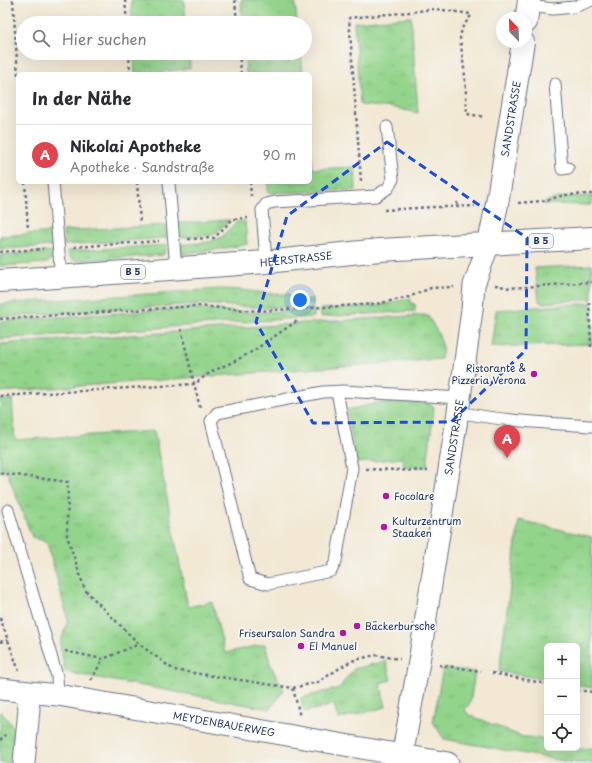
<!DOCTYPE html>
<html lang="de">
<head>
<meta charset="utf-8">
<style>
	body { margin:0; font-family:"Playpen Sans",sans-serif; background:#f7f7f7; color:#2b2b33 }
	.controls { position:absolute; right:12px; bottom:12px; display:grid; overflow:hidden; border-radius:6px; box-shadow:0 4px 16px #0002 }
	.controls button { width:36px; height:36px; display:grid; place-items:center; padding:0; border:0; border-bottom:1px solid #e1e1e2; background:#fff; color:#2b2b33; font:20px sans-serif }
	.compass { position:absolute; left:496px; top:12px; width:36px; height:36px; border-radius:50%; background:#fff; box-shadow:0 4px 16px #0002; rotate:337deg }
	.you { position:absolute; left:300px; top:300px; width:14px; height:14px; margin:-10px; border:3px solid #fff; border-radius:50%; background:#1a73e8; box-shadow:0 0 0 6px #1a73e833 }
	.badge { display:grid; place-items:center; width:26px; height:26px; border-radius:50%; background:#b45309; color:#fff; font-size:13px; font-weight:700 }
	.pin { position:absolute; translate:-50% -33px; filter:drop-shadow(0 1px 2px #0008) }
	.pin::after { content:''; position:absolute; top:21px; width:14px; height:12px; background:inherit; clip-path:polygon(0 0,100% 0,50% 100%) }
	.list { margin:0; padding:0; list-style:none }
	h2 { display:flex; justify-content:space-between; align-items:center; height:52px; margin:0; padding:0 16px; font-size:17px }
	h2 small { font-size:13px; font-weight:400; color:#7c7c81 }
	.list li { display:grid; grid-template-columns:26px 1fr auto; gap:12px; align-items:center; box-sizing:border-box; height:60px; padding:0 16px; border-top:1px solid #e1e1e2 }
	.list b { display:block; font-size:15px; white-space:nowrap }
	.list p { margin:0; font-size:13px; white-space:nowrap; color:#7c7c81 }
	.list em { font-size:13px; font-style:normal; color:#7c7c81 }
	.icon { flex:none; width:22px; height:22px; fill:none; stroke:currentColor; stroke-width:2; stroke-linecap:round; stroke-linejoin:round }
	.map { position:relative; flex:none; width:592px; height:763px; overflow:hidden }
	.search { position:absolute; background:#fff; box-shadow:0 4px 16px #0002; left:16px; top:16px; width:296px; height:44px; display:flex; align-items:center; gap:10px; box-sizing:border-box; padding:0 14px; border-radius:22px; color:#7c7c81; font-size:15px }
	.panel { position:absolute; background:#fff; box-shadow:0 4px 16px #0002; left:16px; top:72px; width:296px; height:112px; border-radius:6px }
	.map>svg:first-child { display:block }
	.grass { fill:url(#grass-tufts); stroke:#578274 }
	.lines { fill:none; stroke-linecap:round; stroke-linejoin:round }
	.service-casing { stroke:#667087; stroke-width:13 }
	.minor-casing { stroke:#667087; stroke-width:23 }
	.tertiary-casing { stroke:#667087; stroke-width:24 }
	.primary-casing { stroke:#667087; stroke-width:24 }
	.path { stroke:#667087; stroke-width:2.5; stroke-dasharray:3 3; stroke-linecap:butt }
	.service { stroke:#fff; stroke-width:11 }
	.minor { stroke:#fff; stroke-width:21 }
	.tertiary { stroke:#fff; stroke-width:22 }
	.primary { stroke:#fff; stroke-width:22 }
	.marked { fill:none; stroke:#1d4ed8; stroke-width:3; stroke-dasharray:8 5; stroke-linejoin:round }
	.poi-dot { fill:#b5179e; stroke:#f6f6f2; stroke-width:1.5 }
	.labels { text-anchor:middle; stroke-width:3.5; stroke-linejoin:round; paint-order:stroke }
	.shield { fill:#f6f6f2; stroke:#5d6b8a; stroke-width:1 }
	.shield-label { font-size:9px; font-weight:bold; fill:#1b2f5e }
	.street-label { font-size:10px; fill:#1b2f5e; stroke:#f6f6f2 }
	.poi-label { font-size:10px; fill:#1b2f5e; stroke:#f6f6f2; text-anchor:start }
</style>
</head>
<body>
<div class="map">
<svg width="592" height="763" viewBox="0 0 592 763">
	<defs>
		<pattern id="grass-tufts" width="24" height="20" patternUnits="userSpaceOnUse"><rect width="24" height="20" fill="#93d48b"/><path d="M3 7l-1-3M5 7V3M7 7l1-3M15 17l-1-3M17 17v-4M19 17l1-3" fill="none" stroke="#7eb67a"/></pattern>
	</defs>
	<rect width="100%" height="100%" fill="#f6f6f2"/>
	<filter id="ink" filterUnits="userSpaceOnUse"><feTurbulence type="fractalNoise" baseFrequency=".025" numOctaves="2"/><feDisplacementMap in="SourceGraphic" scale="8" xChannelSelector="R" yChannelSelector="G"/><feConvolveMatrix kernelMatrix="1 2 1 2 8 2 1 2 1" color-interpolation-filters="sRGB"/></filter>
	<filter id="wash" filterUnits="userSpaceOnUse"><feTurbulence type="fractalNoise" baseFrequency=".012" numOctaves="4" result="noise"/><feDisplacementMap in="SourceGraphic" scale="16" xChannelSelector="R" yChannelSelector="G"/><feGaussianBlur stdDeviation="0.9" result="paint"/><feColorMatrix in="noise" values="0 0 0 0 0 0 0 0 0 0 0 0 0 0 0 0 0 1.4 0 .05"/><feComposite in="paint" operator="in"/></filter>
	<g filter="url(#wash)">
		<rect width="100%" height="100%" fill="#f2e8d3"/>
		<path class="grass" d="M131,0h53l2,23h-54z
			M241,0h54l2,23h-55z
			M411,17l7,96 -23,-5 -35,-3 -6,-83z
			M134,53h55l1,15 -40,6h-15z
			M245,53h56l2,21h-57z
			M310,141l3,28 42,-2 1,23 -88,3v-11h42z
			M592,196v9l-49,-1c9,-9 36,-7 49,-8z
			M230,220l-17,15 -35,3 -1,-11 1,-4z
			M245,221l2,23 -26,5 -41,5 -4,-9 33,-3 13,-5 14,-15z
			M166,225l1,13 -103,7 -1,-14z
			M54,232l1,14 -55,3v-13z
			M167,245l-2,7 -2,3 -88,6c-4,-3 -7,-4 -7,-10z
			M55,251c0,6 -4,10 -9,12l-46,3v-11z
			M592,265v34l-50,4 -3,-2 -4,-33z
			M220,289l22,1 31,4h16l2,7 22,-2v6l-46,3 -70,-4 -197,13v-13z
			M410,298l1,5 4,1v7l-94,6 -1,-8 56,-3z
			M592,303v41l-101,3 5,-37z
			M193,308l63,5 58,-4v8l-314,22v-18z
			M423,315l5,1c5,9 12,19 14,30 1,4 0,8 -1,13l-441,33v-48z
			M12,399l3,41 139,-9 34,176 24,-5 13,51 40,-9 6,22 13,24 -14,19 -205,-37 -5,-28 8,-24 -21,-78 -15,-5 -25,-65 -7,-1v-71z
			M409,402l21,2 4,3 -7,60h-23l-2,-9 -46,5 -9,-53 31,-7z
			M519,520l73,17v151l-15,-3v-39h-30v34l-48,-9z
			M386,661l5,19 -11,3 6,24 -48,12 -4,-14 -30,7 -3,-14 38,-10 15,-19z
			M443,668l32,4 -5,31 -5,7 4,5 54,22 18,1 6,3v7h19l8,2 18,-2v15h-17l-131,-24 -11,-17z
			M0,711l14,16 -4,36h-10z"/>
	</g>
	<g filter="url(#ink)">
		<g class="lines">
			<defs>
				<path id="service" d="M529,6l24,3 21,-2 18,-7
					M555,84l7,85 6,-1
					M53,182l8,95
					M169,182l7,87
					M266,262l-4,-52 4,-6 9,-2 101,-6 12,-8 5,-9 -6,-52
					M337,392l15,76 -16,93 -5,10 -63,13 -18,-5 -39,-158 6,-8 106,-21 20,-1 117,7
					M458,412c44,9 89,11 134,14
					M8,510l49,166 1,19"/>
				<g id="minor">
					<path id="s1" d="M0,689l58,6 390,68"/>
					<path d="M24,763l5,-54 -2,-17"/>
					<path id="s2" d="M401,763l18,-101 39,-250 14,-102 2,-25 15,-42"/>
				</g>
				<g id="tertiary">
					<path d="M526,22l3,-22"/>
					<path id="s3" d="M489,243l8,-39 26,-162"/>
				</g>
				<g id="primary">
					<path id="s4" d="M0,281l266,-19 114,-12 212,-12"/>
				</g>
			</defs>
			<use href="#service" class="service-casing"/>
			<use href="#minor" class="minor-casing"/>
			<use href="#tertiary" class="tertiary-casing"/>
			<use href="#primary" class="primary-casing"/>
			<path class="path" d="M13,0l5,76
				M125,0l2,23
				M235,0l2,23
				M129,53l1,21
				M239,53l2,21
				M361,181l-12,-163 61,-6 25,-3 36,5 -1,3 -8,11 -2,10 5,38 2,38 18,3
				M25,182l3,48
				M137,182l3,41
				M250,182l1,14
				M518,203l25,-2 22,-6 27,-1
				M457,205v-4
				M384,210l49,-3h15l27,-1
				M188,239l26,-1 19,-19 15,-1
				M74,247l85,-6
				M0,252l43,-3
				M495,285l15,3 82,-6
				M589,302l2,45h1
				M0,319l196,-13 62,5 118,-7 33,-7 22,-9 23,-1
				M181,329l19,79
				M0,396l194,-12 17,-12 24,-11 18,-10 44,-30
				M366,469l62,2
				M0,473l68,9 -1,54 18,54 54,54 35,26 119,18 7,29
				M0,618l19,53
				M0,642l8,-2
				M65,651l38,8 36,-15
				M439,665l42,6
				M492,673l55,11
				M91,680l12,-21
				M293,688l25,-6 33,-21 24,-6 25,4
				M577,690l15,2
				M0,740l6,-5"/>
			<use href="#service" class="service"/>
			<use href="#minor" class="minor"/>
			<use href="#tertiary" class="tertiary"/>
			<use href="#primary" class="primary"/>
		</g>
	</g>
	<path class="marked" d="M387,142l140,96 -1,112 -75,72 -138,1 -57,-101 31,-106z"/>
	<g class="poi-dot">
		<circle cx="534" cy="374" r="4"/>
		<circle cx="386" cy="496" r="4"/>
		<circle cx="384" cy="527" r="4"/>
		<circle cx="357" cy="626" r="4"/>
		<circle cx="343" cy="633" r="4"/>
		<circle cx="301" cy="646" r="4"/>
	</g>
	<g class="labels">
		<g class="shield">
			<rect x="529" y="234" width="24" height="14" rx="3"/>
			<rect x="121" y="265" width="24" height="14" rx="3"/>
		</g>
		<g class="shield-label">
			<text x="541" y="244">B 5</text>
			<text x="133" y="275">B 5</text>
		</g>
		<g class="street-label">
			<text dy="4" stroke="none"><textPath href="#s3" startOffset="126">SANDSTRASSE</textPath></text>
			<text dy="4" stroke="none"><textPath href="#s4" startOffset="297">HEERSTRASSE</textPath></text>
			<text dy="4" stroke="none"><textPath href="#s2" startOffset="330">SANDSTRASSE</textPath></text>
			<text dy="4" stroke="none"><textPath href="#s1" startOffset="227">MEYDENBAUERWEG</textPath></text>
		</g>
		<g class="poi-label">
			<text x="526" y="372" text-anchor="end">Ristorante &amp;<tspan x="526" dy="12">Pizzeria Verona</tspan></text>
			<text x="394" y="500">Focolare</text>
			<text x="392" y="525">Kulturzentrum<tspan x="392" dy="12">Staaken</tspan></text>
			<text x="365" y="630">Bäckerbursche</text>
			<text x="335" y="637" text-anchor="end">Friseursalon Sandra</text>
			<text x="309" y="650">El Manuel</text>
		</g>
	</g>
</svg>
<div class="controls">
<button>+</button>
<button>−</button>
<button><svg class="icon" aria-label="locate" viewBox="0 0 24 24"><circle cx="12" cy="12" r="6"/><path d="M12 2v4M12 18v4M2 12h4M18 12h4"/></svg></button>
</div>
<svg class="compass" viewBox="-18 -18 36 36"><path d="M0-13l5 13h-10z" fill="#e53935"/><path d="M0 13l5-13h-10z" fill="#7c7c81"/></svg>
<div class="you"></div>
<div class="pin badge" style="left:507px;top:458px;background:#e0444e">A</div>
<div class="search"><svg class="icon" aria-label="search" viewBox="0 0 24 24"><circle cx="10" cy="10" r="6"/><path d="M15 15l6 6"/></svg>Hier suchen</div>
<section class="panel">
<h2>In der Nähe<small></small></h2>
<ul class="list">
<li><span class="badge" style="background:#e0444e">A</span><div><b>Nikolai Apotheke</b><p>Apotheke · Sandstraße</p></div><em>90 m</em></li>
</ul>
</section>
</div>
</body>
</html>
